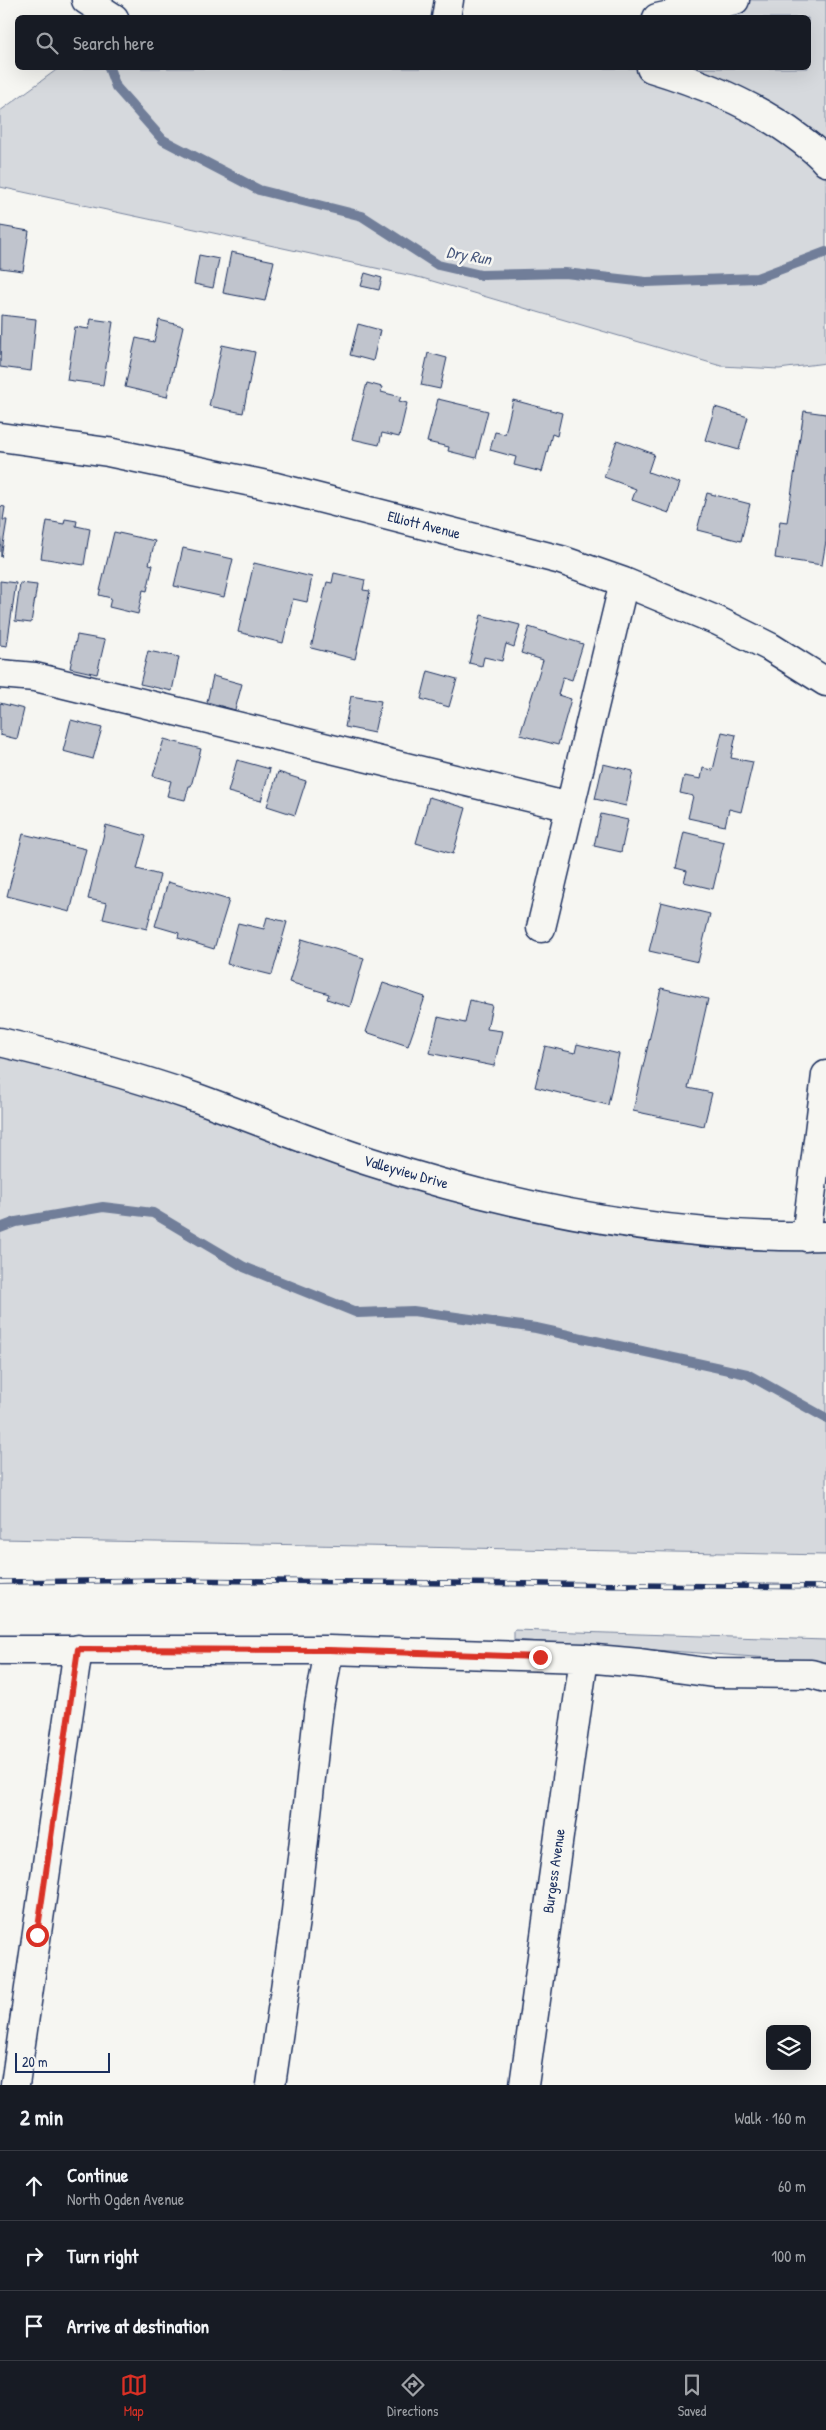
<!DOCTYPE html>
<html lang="en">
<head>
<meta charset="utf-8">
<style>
	body { margin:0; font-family:"Patrick Hand",sans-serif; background:#20242c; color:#f1f3f6 }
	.controls { position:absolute; right:15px; bottom:15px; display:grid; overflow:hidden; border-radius:8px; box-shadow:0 5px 20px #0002 }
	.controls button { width:45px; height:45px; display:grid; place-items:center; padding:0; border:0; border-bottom:1px solid #363941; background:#171b24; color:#f1f3f6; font:25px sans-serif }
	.scale { position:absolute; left:15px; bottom:12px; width:95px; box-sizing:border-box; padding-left:5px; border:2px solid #1b2f5e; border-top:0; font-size:14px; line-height:18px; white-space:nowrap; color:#1b2f5e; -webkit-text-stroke:4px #f6f6f2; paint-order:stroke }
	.stop { position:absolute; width:15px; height:15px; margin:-11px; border:4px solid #d93025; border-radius:50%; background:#fff }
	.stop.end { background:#d93025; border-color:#fff; box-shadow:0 1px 5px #0008 }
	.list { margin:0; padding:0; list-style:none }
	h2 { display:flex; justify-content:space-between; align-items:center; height:65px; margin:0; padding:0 20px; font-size:21px }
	h2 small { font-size:16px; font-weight:400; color:#9ea1a6 }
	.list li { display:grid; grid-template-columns:32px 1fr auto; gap:15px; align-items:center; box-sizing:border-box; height:70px; padding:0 20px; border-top:1px solid #363941 }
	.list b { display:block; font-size:19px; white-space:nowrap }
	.list p { margin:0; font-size:16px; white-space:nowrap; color:#9ea1a6 }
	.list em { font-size:16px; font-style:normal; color:#9ea1a6 }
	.icon { flex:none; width:28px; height:28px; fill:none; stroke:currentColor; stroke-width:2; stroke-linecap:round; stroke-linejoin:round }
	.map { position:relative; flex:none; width:826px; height:2085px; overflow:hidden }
	.search { position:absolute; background:#171b24; box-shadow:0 5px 20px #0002; left:15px; right:15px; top:15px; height:55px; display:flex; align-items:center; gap:12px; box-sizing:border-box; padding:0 18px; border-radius:8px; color:#9ea1a6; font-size:19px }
	.sheet { height:275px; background:#171b24 }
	nav { display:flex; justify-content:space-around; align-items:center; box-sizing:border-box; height:70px; border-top:1px solid #363941; background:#171b24; font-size:14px; color:#9ea1a6 }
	nav a { display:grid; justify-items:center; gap:2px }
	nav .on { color:#d93025 }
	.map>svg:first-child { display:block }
	.green { fill:#d6d9dd; stroke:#78849e }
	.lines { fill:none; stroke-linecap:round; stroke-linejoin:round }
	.stream { stroke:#717e99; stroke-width:10 }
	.building { fill:#c0c4cd; stroke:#1b2f5e }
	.minor-casing { stroke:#1b2f5e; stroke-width:31 }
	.minor { stroke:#f6f6f2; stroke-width:28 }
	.rail-casing { stroke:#1b2f5e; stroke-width:5.5 }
	.rail { stroke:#f6f6f2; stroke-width:4; stroke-dasharray:11; stroke-linecap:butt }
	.route { stroke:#d93025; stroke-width:6 }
	.labels { text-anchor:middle; stroke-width:5; stroke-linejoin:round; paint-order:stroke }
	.street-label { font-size:15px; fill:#1b2f5e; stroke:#f6f6f2 }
	.water-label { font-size:16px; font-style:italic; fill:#46567b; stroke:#f6f6f2 }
</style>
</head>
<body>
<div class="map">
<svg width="826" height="2085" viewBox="0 0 826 2085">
	<rect width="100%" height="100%" fill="#f6f6f2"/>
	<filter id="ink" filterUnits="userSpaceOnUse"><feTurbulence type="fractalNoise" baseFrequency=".02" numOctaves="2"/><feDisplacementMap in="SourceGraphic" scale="10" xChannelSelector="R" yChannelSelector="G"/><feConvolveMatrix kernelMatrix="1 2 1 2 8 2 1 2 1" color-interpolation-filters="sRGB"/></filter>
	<g filter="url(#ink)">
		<path class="green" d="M735,0h91v363l-47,6 -58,-3 -299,-88 -422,-91v-76l59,-43h749v-50h-134z
			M0,1042l496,156 330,38v319l-826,-16z
			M514,1630l312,10v22l-312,-22z"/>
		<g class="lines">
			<path class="stream" d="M109,68l7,19 47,53 96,50 103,26 76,49 43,10 84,-2 81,9 111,-4 69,-26
				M0,1228l16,-6 87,-15 50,6 91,54 114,46 55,-2 123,17 211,46 79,44"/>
		</g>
		<path class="building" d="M0,226l29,5 -6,40 -23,-3z
			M231,252l43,9 -9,40 -42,-8z
			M199,255l20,4 -6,29 -19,-4z
			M365,273l17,5 -3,12 -18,-4z
			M1,315l35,4 -5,52 -31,-4z
			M91,319l22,3 -10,63 -36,-5 8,-53 14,2z
			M159,320l24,6 -16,71 -42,-10 11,-49 18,4z
			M358,324l22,6 -7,31 -23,-6z
			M222,345l33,7 -12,61 -34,-7z
			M428,353l19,5 -7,31 -19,-4z
			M367,383l15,4 -1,5 20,5 -2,4 8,2 -8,34 -17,-4 -3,12 -27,-6z
			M438,399l50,12 -12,47 -28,-7 1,-4 -22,-5z
			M513,400l49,13 -5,23 -5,-2 -10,38 -28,-7 2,-8 -26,-7 5,-18 10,2z
			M715,407l33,10 -9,33 -34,-10z
			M804,411l22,3v127l-4,24 -47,-7 5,-37 7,1z
			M617,440l37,14 -6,18 31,11 -10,30 -37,-13 4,-11 -32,-12z
			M707,493l43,11 -9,37 -44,-11z
			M0,506l5,1 -2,13h4l-6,37z
			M65,519l12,2 -1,5 14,3 -6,36 -43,-7 6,-37 17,3z
			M114,532l41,9 -6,23 4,1 -6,26 -4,-1 -5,24 -29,-7 2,-9 -12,-3z
			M183,548l50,11 -9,38 -50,-11z
			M254,563l58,14 -5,25 -14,-3 -10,44 -45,-11z
			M334,573l31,7 -2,10 7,1 -15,68 -44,-11 16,-66 5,1z
			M0,581l16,2 -9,63 -7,-1z
			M20,583l17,2 -6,38 -16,-2z
			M481,615l39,10 -6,22 -8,-3 -4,17 -18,-4 -2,9 -13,-3z
			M529,627l54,17 -11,36 -9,-3 -5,18 13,4 -13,46 -38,-10 23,-75 -22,-7z
			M77,635l28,5 -8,34 -27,-6z
			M148,651l31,6 -7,34 -32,-7z
			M428,671l29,8 -8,28 -28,-8z
			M213,676l29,8 -7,26 -28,-8z
			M351,696l30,5 -7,32 -29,-6z
			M0,703l24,6 -7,30 -17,-4z
			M71,720l31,8 -9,31 -30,-8z
			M722,732l14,3 -5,23 22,4 -12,50 -12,-3 -4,17 -37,-8 5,-22 -13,-3 4,-17 17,3 2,-11 10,2z
			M164,739l37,10 -10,37h-2l-4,14 -18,-4 4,-15 -18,-5z
			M237,760l33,9 -9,32 -33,-9z
			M603,764l30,7 -7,35 -31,-7z
			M278,772l28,9 -11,34 -28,-9z
			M429,797l37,11 -13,46 -37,-11z
			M601,814l27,6 -7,32 -27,-6z
			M106,825l40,11 -9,33 23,6 -13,54 -44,-10 4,-16 -19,-4z
			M684,832l40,10 -11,47 -29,-7 3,-11 -11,-3z
			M23,834l63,15 -16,63 -63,-16z
			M168,882l61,18 -15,49 -36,-11 1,-5 -24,-7z
			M661,902l49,12 -12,48 -49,-11z
			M267,917l20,5 -15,53 -45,-11 11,-41 26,6z
			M302,939l62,19 -14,49 -23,-8 2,-5 -40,-12z
			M383,983l42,14 -17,49 -42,-14z
			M661,988l47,11 -20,89 24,5 -8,33 -71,-15z
			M470,1000l22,5 -5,24 15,2 -8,35 -65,-13 9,-36 27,6z
			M577,1044l42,10 -11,51 -73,-18 10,-41 30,7z"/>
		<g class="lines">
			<defs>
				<path id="minor" d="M86,0l28,18
					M446,18l3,-18
					M657,18l78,-18
					M651,68c53,16 105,37 149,71 9,7 19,14 26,23
					M0,437l108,15 168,35 285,73 63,22 94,39 52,26 56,35
					M0,674l35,3 535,130
					M541,928l83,-346
					M0,1042c65,15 130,33 194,55 59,21 117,46 177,65 146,47 301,77 455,74
					M806,1237l20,-162
					M0,1650h329l255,8 56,5 73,10 98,1 15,4
					M15,2085l63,-436
					M271,2085l24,-165 24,-214 10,-56
					M524,2085l60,-427"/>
			</defs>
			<use href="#minor" class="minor-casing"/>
			<use href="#minor" class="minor"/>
			<defs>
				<path id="rail" d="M0,1582l170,-2 656,7"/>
			</defs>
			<use href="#rail" class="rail-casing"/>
			<use href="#rail" class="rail"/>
		</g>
	</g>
	<g class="lines" filter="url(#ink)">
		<path class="route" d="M37,1935l41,-286 251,1 211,7"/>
	</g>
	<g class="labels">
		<g class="street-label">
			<text transform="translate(424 525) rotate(14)" y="5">Elliott Avenue</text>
			<text transform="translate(406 1172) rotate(16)" y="5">Valleyview Drive</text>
			<text transform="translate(554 1871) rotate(-82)" y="5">Burgess Avenue</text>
		</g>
		<g class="water-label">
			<text transform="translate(469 255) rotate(10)" y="6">Dry Run</text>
		</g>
	</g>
</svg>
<div class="controls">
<button><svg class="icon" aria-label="layers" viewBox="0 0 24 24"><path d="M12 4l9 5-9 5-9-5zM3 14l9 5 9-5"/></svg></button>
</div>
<div class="scale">20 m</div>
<div class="stop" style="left:37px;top:1935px"></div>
<div class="stop end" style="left:540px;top:1657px"></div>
<div class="search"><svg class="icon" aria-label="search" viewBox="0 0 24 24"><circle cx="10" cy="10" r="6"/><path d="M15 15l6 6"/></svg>Search here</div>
</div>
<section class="sheet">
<h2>2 min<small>Walk · 160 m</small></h2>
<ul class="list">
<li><svg class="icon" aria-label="ahead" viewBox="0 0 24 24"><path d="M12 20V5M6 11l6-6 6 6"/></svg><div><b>Continue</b><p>North Ogden Avenue</p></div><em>60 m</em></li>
<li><svg class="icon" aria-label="right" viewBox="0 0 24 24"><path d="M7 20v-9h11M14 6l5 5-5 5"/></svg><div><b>Turn right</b></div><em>100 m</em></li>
<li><svg class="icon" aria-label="arrive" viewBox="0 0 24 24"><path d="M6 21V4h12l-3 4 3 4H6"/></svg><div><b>Arrive at destination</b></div></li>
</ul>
</section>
<nav>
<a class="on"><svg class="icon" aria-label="map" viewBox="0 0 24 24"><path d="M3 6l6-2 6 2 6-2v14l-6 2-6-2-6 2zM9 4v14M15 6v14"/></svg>Map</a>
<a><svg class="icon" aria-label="directions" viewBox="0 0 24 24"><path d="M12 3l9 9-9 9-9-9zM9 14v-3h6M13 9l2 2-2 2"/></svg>Directions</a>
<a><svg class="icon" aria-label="saved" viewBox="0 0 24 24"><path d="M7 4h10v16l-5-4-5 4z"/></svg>Saved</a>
</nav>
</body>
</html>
